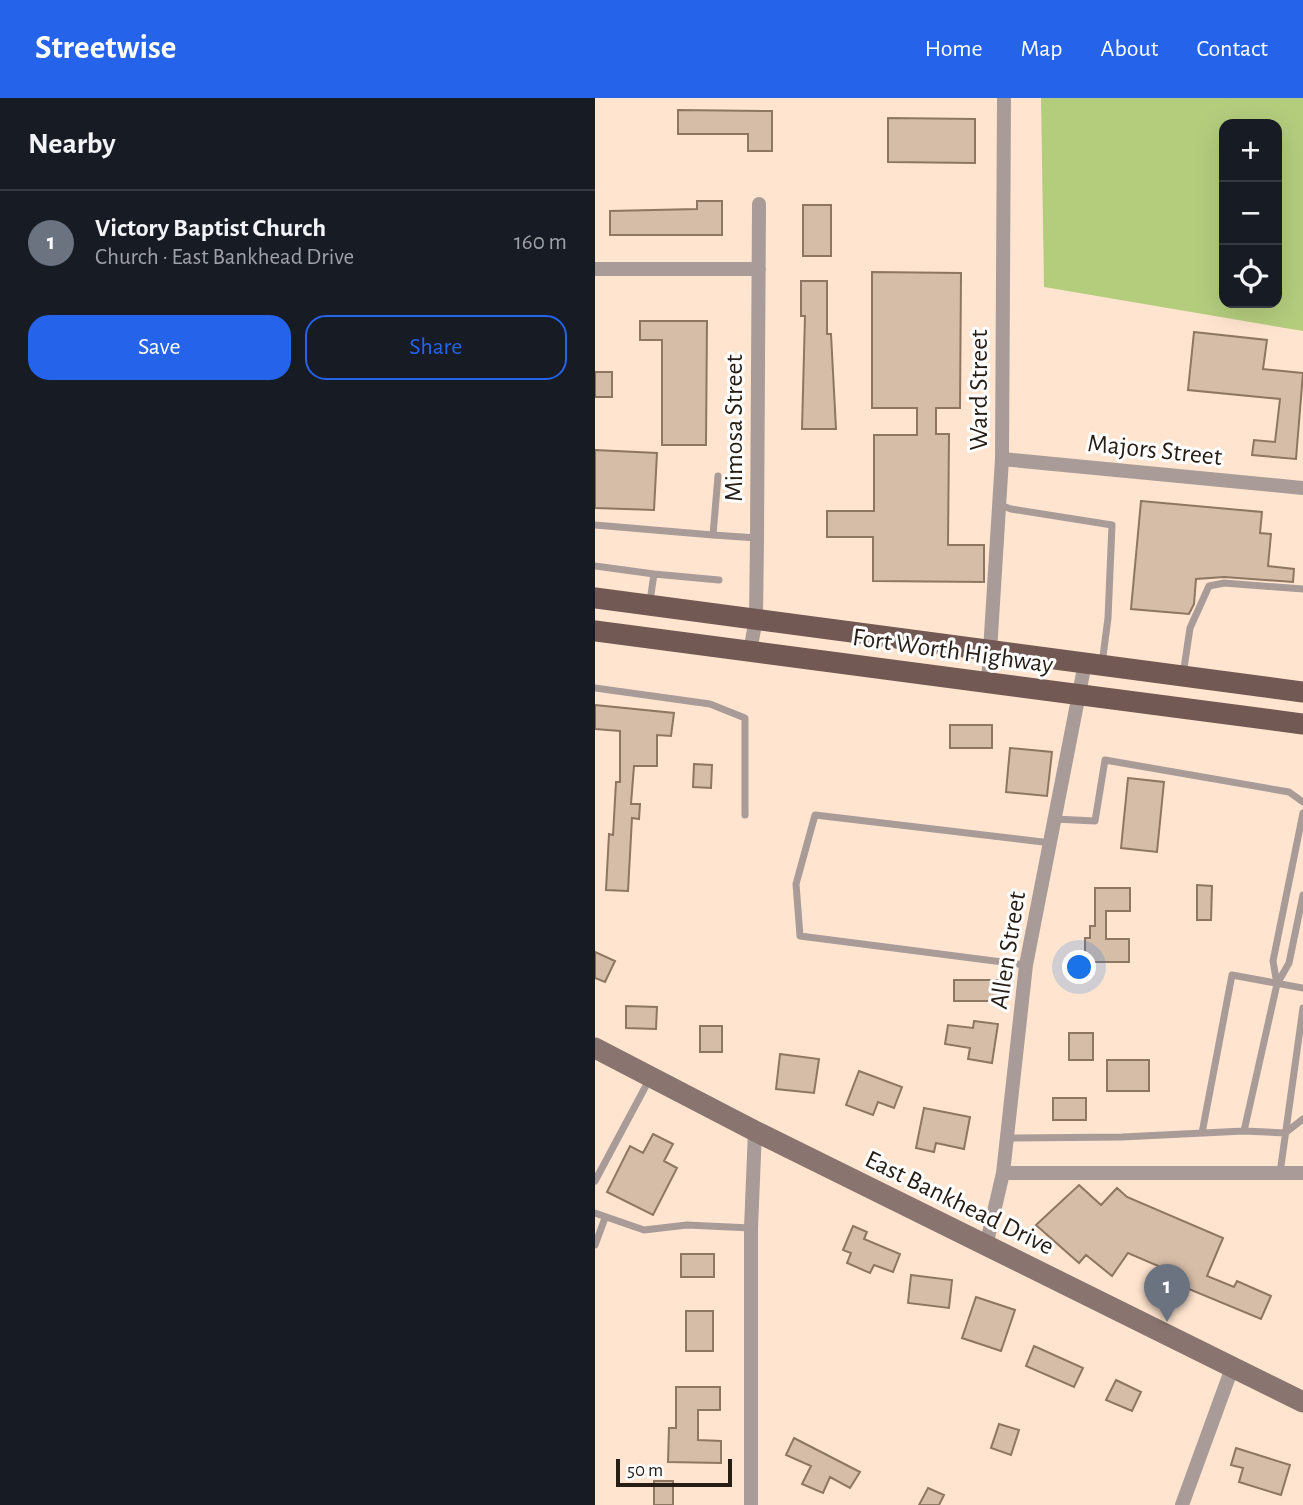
<!DOCTYPE html>
<html lang="en">
<head>
<meta charset="utf-8">
<style>
	body { margin:0; font-family:"Alegreya Sans",sans-serif; background:#20242c; color:#f1f3f6 }
	.controls { position:absolute; right:21px; top:21px; display:grid; overflow:hidden; border-radius:14px; box-shadow:0 7px 28px #0002 }
	.controls button { width:63px; height:63px; display:grid; place-items:center; padding:0; border:0; border-bottom:2px solid #363941; background:#171b24; color:#f1f3f6; font:35px sans-serif }
	.scale { position:absolute; left:21px; bottom:18px; width:116px; box-sizing:border-box; padding-left:7px; border:4px solid #261d14; border-top:0; font-size:19px; line-height:24px; white-space:nowrap; color:#261d14; -webkit-text-stroke:5px #fff; paint-order:stroke }
	.you { position:absolute; left:485px; top:870px; width:24px; height:24px; margin:-18px; border:5px solid #fff; border-radius:50%; background:#1a73e8; box-shadow:0 0 0 10px #1a73e833 }
	.badge { display:grid; place-items:center; width:46px; height:46px; border-radius:50%; background:#2563eb; color:#fff; font-size:23px; font-weight:700 }
	.pin { position:absolute; translate:-50% -58px; filter:drop-shadow(0 2px 4px #0008) }
	.pin::after { content:''; position:absolute; top:37px; width:24px; height:21px; background:inherit; clip-path:polygon(0 0,100% 0,50% 100%) }
	.list { margin:0; padding:0; list-style:none }
	h2 { display:flex; justify-content:space-between; align-items:center; height:91px; margin:0; padding:0 28px; font-size:30px }
	h2 small { font-size:23px; font-weight:400; color:#9ea1a6 }
	.list li { display:grid; grid-template-columns:46px 1fr auto; gap:21px; align-items:center; box-sizing:border-box; height:105px; padding:0 28px; border-top:2px solid #363941 }
	.list b { display:block; font-size:26px; white-space:nowrap }
	.list p { margin:0; font-size:23px; white-space:nowrap; color:#9ea1a6 }
	.list em { font-size:23px; font-style:normal; color:#9ea1a6 }
	.actions { display:flex; gap:14px; padding:21px 28px }
	.actions a { flex:1; padding:16px 0; border:2px solid #2563eb; border-radius:21px; text-align:center; font-size:24px; color:#2563eb }
	.actions .main { background:#2563eb; color:#fff }
	.icon { flex:none; width:38px; height:38px; fill:none; stroke:currentColor; stroke-width:2; stroke-linecap:round; stroke-linejoin:round }
	.map { position:relative; flex:none; width:708px; height:1407px; overflow:hidden }
	header { display:flex; align-items:center; gap:42px; box-sizing:border-box; height:98px; padding:0 35px; background:#2563eb; color:#fff }
	header strong { font-size:33px }
	nav { display:flex; gap:38px; margin-inline-start:auto; font-size:24px }
	main { display:flex }
	aside { flex:1; background:#171b24 }
	.map>svg:first-child { display:block }
	.green { fill:#b4cd7d; fill-rule:evenodd }
	.building { fill:#d6bda7; stroke:#8d7662; stroke-width:2 }
	.lines { fill:none; stroke-linecap:round; stroke-linejoin:round }
	.lane { stroke:#a99b97; stroke-width:7 }
	.street { stroke:#a99b97; stroke-width:14 }
	.secondary { stroke:#89746f; stroke-width:21 }
	.primary { stroke:#725953; stroke-width:21 }
	.labels { text-anchor:middle; stroke-width:6; stroke-linejoin:round; paint-order:stroke }
	.street-label { font-size:26px; fill:#261d14; stroke:#fff }
</style>
</head>
<body>
<header>
<strong>Streetwise</strong>
<nav><a>Home</a><a>Map</a><a>About</a><a>Contact</a></nav>
</header>
<main>
<aside>
<h2>Nearby<small></small></h2>
<ul class="list">
<li><span class="badge" style="background:#6b7280">1</span><div><b>Victory Baptist Church</b><p>Church · East Bankhead Drive</p></div><em>160 m</em></li>
</ul>
<div class="actions"><a class="main">Save</a><a>Share</a></div>
</aside>
<div class="map">
<svg width="708" height="1407" viewBox="0 0 708 1407">
	<rect width="100%" height="100%" fill="#ffe5cf"/>
	<path class="green" d="M446,0h262v233l-259,-44zM629,26h53v179h-53z"/>
	<path class="building" d="M83,12l94,1v40h-24v-17h-70z
		M293,20l87,1v44l-87,-1z
		M102,103h25v34h-112v-24l87,-2z
		M208,107h28v51h-28z
		M277,174l89,1 -1,135h-24v26h13l-1,111h36v37l-111,-1v-44h-46v-26h47v-76h43v-27h-45z
		M206,183h26v53h4l5,95h-34l3,-113h-4z
		M45,223h67l-1,124h-44v-105h-22z
		M599,234l73,8 -4,29 40,4 -7,86 -44,-4 2,-15 21,2 5,-43 -92,-9z
		M0,274h17v25h-17z
		M0,352l62,3 -3,57 -59,-2z
		M546,403l121,11 -2,21 11,1 -3,32 26,3 -1,13 -69,-5 -28,2 -2,25 -5,10 -58,-5z
		M0,607l79,8 -3,23 -14,-1v31h-23l-3,38h9l-1,15 -7,-1 -4,73 -22,-1 3,-56 4,1 3,-53h4v-51l-25,-2z
		M355,627h42v23h-42z
		M415,650l42,4 -5,44 -41,-4z
		M99,666l18,1 -1,23 -18,-1z
		M533,680l36,4 -7,70 -36,-4z
		M602,787l15,1 -1,34h-14z
		M500,790h35v23h-24v28h23v23h-44v-24h5v-12h5z
		M0,854l20,9 -10,21 -10,-4z
		M359,882h49v21h-49z
		M31,908l31,1 -1,22 -30,-1z
		M379,923l24,3 -6,39 -24,-4 2,-11 -25,-4 3,-19 25,3z
		M105,928h22v26h-22z
		M474,935h24v27h-24z
		M185,956l39,5 -5,34 -38,-4z
		M512,962h42v31h-42z
		M264,973l43,16 -8,21 -16,-6 -5,13 -27,-10z
		M458,1000h33v22h-33z
		M329,1010l46,9 -6,32 -28,-6 -2,9 -18,-4z
		M58,1036l20,10 -9,17 13,7 -24,47 -46,-23 23,-46 13,7z
		M484,1087l22,20 16,-17 10,9 96,41 -16,38 27,11 3,-6 34,15 -10,23 -84,-35 -10,22 -17,-7 13,-31 -35,-15 -16,23 -26,-21 -7,8 -43,-38z
		M258,1128l14,6 -3,7 36,15 -7,18 -19,-7 -4,8 -23,-10 4,-10 -8,-3z
		M86,1156h33v23h-33z
		M316,1177l41,5 -3,28 -41,-5z
		M381,1199l39,13 -14,41 -39,-13z
		M91,1213h27v40h-27z
		M439,1248l49,22 -9,19 -48,-21z
		M521,1282l25,12 -9,19 -26,-11z
		M81,1289h44v23h-22v30l23,1v22l-53,-1 1,-34h7z
		M404,1326l20,6 -8,25 -20,-7z
		M199,1340l66,34 -10,16 -20,-11 -7,16 -21,-9 9,-18 -25,-11z
		M641,1350l54,17 -9,30 -42,-13 4,-14 -12,-3z
		M59,1383h19v24h-19z
		M333,1390l16,7 -5,10h-20z"/>
	<g class="lines">
		<path class="lane" d="M405,407l11,4 101,16 -4,93 -6,46
			M0,427l118,10 5,-59
			M118,437l44,3
			M0,468l59,8 -4,27
			M59,476l65,6
			M588,577l7,-47 19,-42 15,-3 79,6
			M0,590l115,16 35,14v97
			M708,715l-30,148 4,23 12,-21 14,-68
			M460,721l40,2 10,-61 184,32 14,10
			M431,867l-226,-29 -4,-52 19,-69 236,28
			M649,1033l41,2 18,-14
			M607,1035l30,-158 71,13
			M412,1040l115,-1 122,-6 33,-147
			M685,1075l23,-165
			M0,1083l54,-101
			M0,1115l49,17 43,-5 64,3
			M0,1147l10,-27"/>
		<path class="street" d="M0,171h164
			M407,361l301,29
			M155,553l6,-32 1,-81 2,-334
			M393,585l14,-224 2,-361
			M408,1075h300
			M391,1148l17,-73 23,-208 59,-302
			M156,1407v-277l4,-97
			M587,1407l50,-137"/>
		<path class="secondary" d="M0,950l160,83 548,271"/>
		<path class="primary" d="M0,500l708,94
			M0,533l708,93"/>
	</g>
	<g class="labels">
		<g class="street-label">
			<text transform="translate(383 292) rotate(-90)" y="9">Ward Street</text>
			<text transform="translate(138 330) rotate(-90)" y="9">Mimosa Street</text>
			<text transform="translate(560 351) rotate(6)" y="9">Majors Street</text>
			<text transform="translate(358 552) rotate(8)" y="9">Fort Worth Highway</text>
			<text transform="translate(412 852) rotate(-81)" y="9">Allen Street</text>
			<text transform="translate(365 1104) rotate(26)" y="9">East Bankhead Drive</text>
		</g>
	</g>
</svg>
<div class="controls">
<button>+</button>
<button>−</button>
<button><svg class="icon" aria-label="locate" viewBox="0 0 24 24"><circle cx="12" cy="12" r="6"/><path d="M12 2v4M12 18v4M2 12h4M18 12h4"/></svg></button>
</div>
<div class="scale">50 m</div>
<div class="you"></div>
<div class="pin badge" style="left:572px;top:1224px;background:#6b7280">1</div>
</div>
</main>
</body>
</html>
